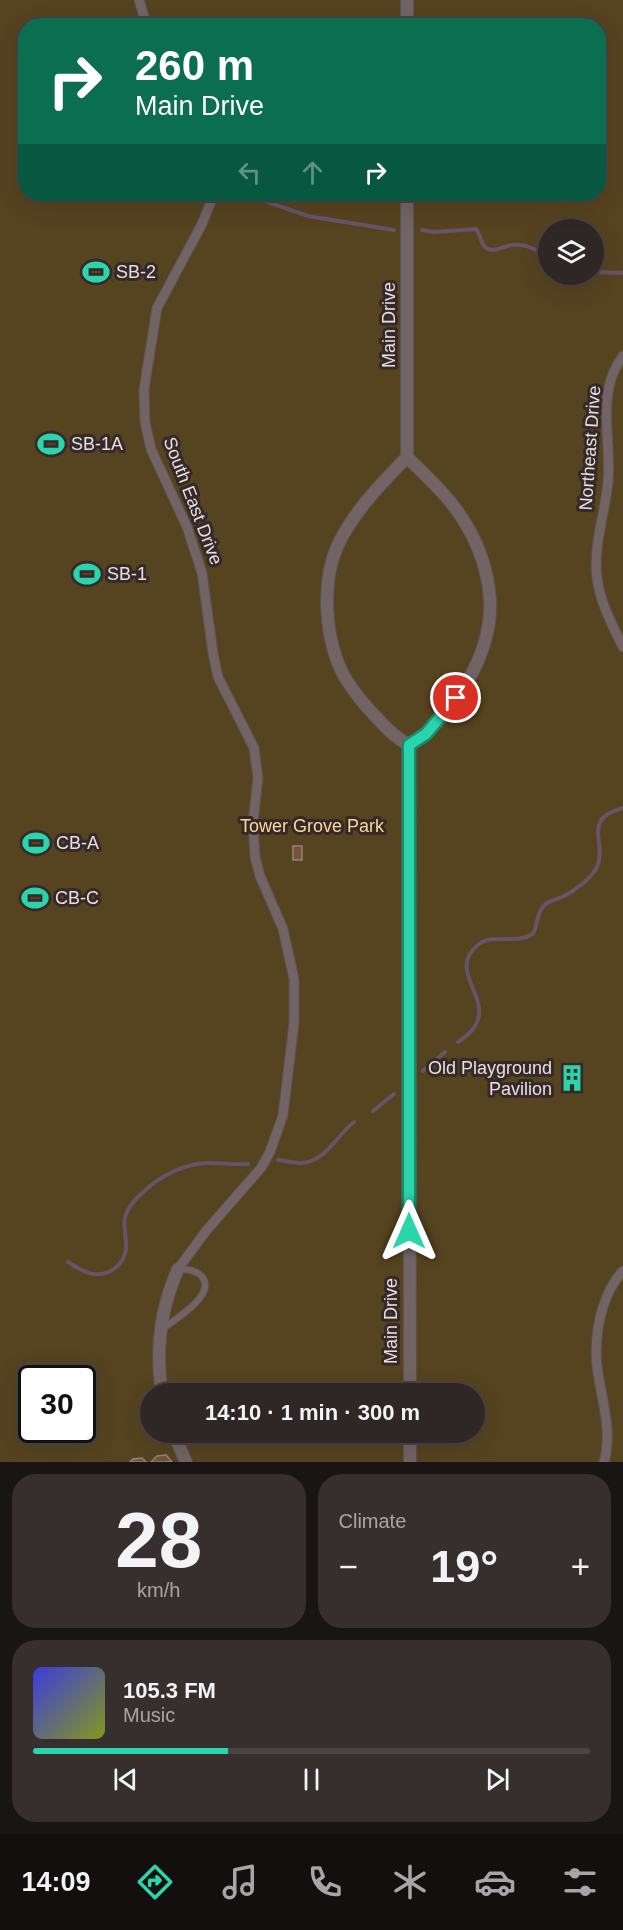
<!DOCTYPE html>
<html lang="en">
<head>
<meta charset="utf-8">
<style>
	body { margin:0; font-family:Helvetica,sans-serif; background:#372e2e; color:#f1f3f6; height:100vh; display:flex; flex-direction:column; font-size:22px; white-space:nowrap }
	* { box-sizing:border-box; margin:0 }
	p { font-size:20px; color:#a7a5a7 }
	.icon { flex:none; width:33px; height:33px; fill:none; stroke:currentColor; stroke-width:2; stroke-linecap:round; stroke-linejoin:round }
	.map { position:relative; height:1462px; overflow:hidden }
	.sheet { display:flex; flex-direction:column; gap:12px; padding:12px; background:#1a1515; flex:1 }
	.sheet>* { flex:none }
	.hud { position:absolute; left:18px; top:18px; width:588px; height:183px; border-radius:24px; box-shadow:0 6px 24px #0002,0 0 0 2px #4a4343; background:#0b6e4f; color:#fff; overflow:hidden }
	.buttons { position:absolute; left:538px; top:219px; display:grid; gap:12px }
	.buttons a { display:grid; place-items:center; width:66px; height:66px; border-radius:50%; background:#2f2626; box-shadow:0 6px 24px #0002,0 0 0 2px #4a4343; font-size:30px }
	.speed { position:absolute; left:18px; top:1365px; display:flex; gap:12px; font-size:30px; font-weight:700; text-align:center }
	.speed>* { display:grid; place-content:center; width:78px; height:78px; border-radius:50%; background:#2f2626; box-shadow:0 6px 24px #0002,0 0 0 2px #4a4343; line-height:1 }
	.speed .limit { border:3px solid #111; border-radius:9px; background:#fff; color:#111 }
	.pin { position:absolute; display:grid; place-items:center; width:51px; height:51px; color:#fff; margin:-26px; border:3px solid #fff; border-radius:50%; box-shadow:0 2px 6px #0007 }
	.me { position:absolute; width:66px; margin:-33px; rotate:0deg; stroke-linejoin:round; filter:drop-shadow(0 0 4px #0008) }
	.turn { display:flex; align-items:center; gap:21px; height:126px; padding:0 18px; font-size:27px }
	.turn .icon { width:78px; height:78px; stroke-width:2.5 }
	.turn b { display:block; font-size:42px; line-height:51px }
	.lanes { display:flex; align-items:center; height:57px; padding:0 18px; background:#0003; justify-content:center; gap:30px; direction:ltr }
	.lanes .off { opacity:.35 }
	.big { font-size:45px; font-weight:600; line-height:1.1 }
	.sheet .widget { flex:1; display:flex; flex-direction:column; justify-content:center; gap:9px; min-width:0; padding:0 21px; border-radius:24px; background:#372e2e }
	.sheet .dial { align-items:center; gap:0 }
	.dial b { font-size:78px; line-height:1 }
	.song { display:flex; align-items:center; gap:18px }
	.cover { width:72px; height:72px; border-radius:9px; background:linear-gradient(135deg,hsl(240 70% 55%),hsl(70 70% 35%)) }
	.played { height:6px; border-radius:3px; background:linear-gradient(90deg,#2bd5ac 35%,#4a4343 35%) }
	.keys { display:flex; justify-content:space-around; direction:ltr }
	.heat { display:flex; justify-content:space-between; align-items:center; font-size:33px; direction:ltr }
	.sheet .tiles { flex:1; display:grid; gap:12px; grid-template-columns:1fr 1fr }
	.widget:last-child { grid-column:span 2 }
	.trip { position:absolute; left:140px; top:1383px; width:345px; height:60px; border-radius:30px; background:#2f2626; box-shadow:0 6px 24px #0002,0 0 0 2px #4a4343; font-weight:600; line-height:60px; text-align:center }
	.tab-bar { display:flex; height:96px; justify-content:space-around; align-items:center; background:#130f0f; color:#a7a5a7 }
	.tab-bar .icon { width:42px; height:42px }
	.tab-bar .active { color:#2bd5ac }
	.tab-bar b { font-size:27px; color:#f1f3f6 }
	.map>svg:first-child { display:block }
	.green { fill:#564320; fill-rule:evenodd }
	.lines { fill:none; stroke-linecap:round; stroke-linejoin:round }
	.stream { stroke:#675468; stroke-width:4 }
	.building { fill:#78513a; stroke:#90847e; stroke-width:1.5 }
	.service-casing { stroke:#5c5251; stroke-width:8 }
	.pedestrian-casing { stroke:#5c5251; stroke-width:11 }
	.minor-casing { stroke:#5c5251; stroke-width:14 }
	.service { stroke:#726464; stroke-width:6 }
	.pedestrian { stroke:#726464; stroke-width:9 }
	.minor { stroke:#726464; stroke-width:12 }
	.route-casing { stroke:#1c8a70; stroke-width:15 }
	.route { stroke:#2bd5ac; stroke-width:10 }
	.labels { text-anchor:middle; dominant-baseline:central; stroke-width:6; stroke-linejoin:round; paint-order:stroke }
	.poi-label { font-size:18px; fill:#e8e0df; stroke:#352929; text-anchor:start }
	.street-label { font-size:18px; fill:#e8e0df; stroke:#352929 }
	.park-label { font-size:18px; fill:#fdd795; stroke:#352929 }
</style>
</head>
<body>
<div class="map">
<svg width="623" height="1462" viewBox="0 0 623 1462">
	<rect width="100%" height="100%" fill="#3f3333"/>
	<path class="green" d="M0,0H623V1462H0ZM26,26H598V194H26ZM549,230H594V274H549ZM32,1378H82V1430H32ZM150,1394H474V1432H150Z"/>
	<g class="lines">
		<path class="stream" d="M234,194L250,196L308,216L394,230
			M422,230L434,232L476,229C480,234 481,243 485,247C493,254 504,246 512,245C526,243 536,251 549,255
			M594,272L623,273
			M458,1042C513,1007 439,975 479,944C494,933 514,945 533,934C537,926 537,915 542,908C546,901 555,900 562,897C574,891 590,880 597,867C608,842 580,820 623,808
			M423,1071L445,1052
			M373,1111L394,1094
			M278,1160C286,1161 294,1163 302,1163C326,1161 337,1135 354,1122
			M68,1262C75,1267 84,1272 93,1274C109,1276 124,1265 126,1249C127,1238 123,1228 125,1217C128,1208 134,1200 141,1194C158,1177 186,1162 211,1163C223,1163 235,1165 248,1164"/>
	</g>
	<path class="building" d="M293,846H302V860H293Z
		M562 1078a10 10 0 1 1 20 0a10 10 0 1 1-20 0Z
		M166,1455L172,1462H151L157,1456Z
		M142,1458L146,1462H130L133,1459Z"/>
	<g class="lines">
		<defs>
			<path id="service" d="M162,1329C174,1320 215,1296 203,1278C198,1270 187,1269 178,1269"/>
			<path id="pedestrian" d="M139,0L147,26
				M623,356C595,392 612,440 608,482C605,514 593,545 597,578C600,602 612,625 623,647
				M178,1269L206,1231L261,1168L270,1152L283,1115L294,1023V979L283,929L260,876L255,857L253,822L258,778L254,748L218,677L213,653L202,573L187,527L151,449L145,422L144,389L157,308L202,224L214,194
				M604,1462C613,1429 601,1399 597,1366C595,1346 597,1326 603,1307C608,1293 613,1281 623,1271"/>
			<path id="minor" d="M407,26V0
				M407,194V457
				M407,457C429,479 451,498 467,526C480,548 488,574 490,599C493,654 453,717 409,745C396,738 388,730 378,719C365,706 353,691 344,676C325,640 321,584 337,547C353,512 380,485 407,457Z
				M409,745L410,1394
				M162,1394C155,1350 160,1310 178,1269
				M173,1432L186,1462
				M410,1432V1462"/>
		</defs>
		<use href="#service" class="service-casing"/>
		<use href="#pedestrian" class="pedestrian-casing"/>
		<use href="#minor" class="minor-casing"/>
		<use href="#service" class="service"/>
		<use href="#pedestrian" class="pedestrian"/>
		<use href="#minor" class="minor"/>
	</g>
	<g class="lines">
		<defs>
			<path id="route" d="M409,1231V745L426,734L456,698"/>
		</defs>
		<use href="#route" class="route-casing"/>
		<use href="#route" class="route"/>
	</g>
	<defs>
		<symbol id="stadium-bare" viewBox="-9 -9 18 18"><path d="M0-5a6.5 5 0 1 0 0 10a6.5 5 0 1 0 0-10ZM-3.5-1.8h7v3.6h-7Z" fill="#2bd5ac" stroke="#352929" stroke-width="2.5" paint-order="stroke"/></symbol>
		<symbol id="building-bare" viewBox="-9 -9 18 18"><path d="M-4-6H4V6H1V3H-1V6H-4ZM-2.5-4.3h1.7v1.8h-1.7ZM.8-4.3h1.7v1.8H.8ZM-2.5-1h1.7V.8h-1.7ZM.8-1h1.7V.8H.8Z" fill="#2bd5ac" stroke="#352929" stroke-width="2.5" paint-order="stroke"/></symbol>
	</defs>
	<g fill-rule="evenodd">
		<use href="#stadium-bare" x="77" y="253" width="38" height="38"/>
		<use href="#stadium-bare" x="32" y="425" width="38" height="38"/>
		<use href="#stadium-bare" x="68" y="555" width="38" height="38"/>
		<use href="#stadium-bare" x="17" y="824" width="38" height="38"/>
		<use href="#stadium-bare" x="16" y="879" width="38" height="38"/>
		<use href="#building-bare" x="553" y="1059" width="38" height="38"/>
	</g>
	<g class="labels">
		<g class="poi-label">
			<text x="116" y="272">SB-2</text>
			<text x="71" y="444">SB-1A</text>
			<text x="107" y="574">SB-1</text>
			<text x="56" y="843">CB-A</text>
			<text x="55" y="898">CB-C</text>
			<text x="552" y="1068" text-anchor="end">Old Playground<tspan x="552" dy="21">Pavilion</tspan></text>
		</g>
		<g class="street-label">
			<text transform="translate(389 325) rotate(-90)">Main Drive</text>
			<text transform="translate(590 448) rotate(-86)">Northeast Drive</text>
			<text transform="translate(193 501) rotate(69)">South East Drive</text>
			<text transform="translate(391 1321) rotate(-90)">Main Drive</text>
		</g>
		<g class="park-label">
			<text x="312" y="826">Tower Grove Park</text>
		</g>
	</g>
</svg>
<div class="buttons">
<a><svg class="icon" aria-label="layers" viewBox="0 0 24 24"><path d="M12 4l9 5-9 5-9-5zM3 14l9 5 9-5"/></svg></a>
</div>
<div class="speed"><div class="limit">30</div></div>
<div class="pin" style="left:456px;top:698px;background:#d93025"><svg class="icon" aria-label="arrive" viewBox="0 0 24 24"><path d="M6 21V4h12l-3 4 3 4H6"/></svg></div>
<svg class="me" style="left:409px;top:1231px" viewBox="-20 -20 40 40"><path d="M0-17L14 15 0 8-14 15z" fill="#2bd5ac" stroke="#fff" stroke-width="4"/></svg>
<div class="trip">14:10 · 1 min · 300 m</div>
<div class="hud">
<div class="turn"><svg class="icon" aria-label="right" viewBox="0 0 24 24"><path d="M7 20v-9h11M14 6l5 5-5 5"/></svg><div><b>260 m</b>Main Drive</div></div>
<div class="lanes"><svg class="icon off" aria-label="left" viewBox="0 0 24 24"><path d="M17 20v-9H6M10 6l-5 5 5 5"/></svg><svg class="icon off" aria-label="ahead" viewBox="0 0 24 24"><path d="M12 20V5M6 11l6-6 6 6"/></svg><svg class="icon" aria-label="right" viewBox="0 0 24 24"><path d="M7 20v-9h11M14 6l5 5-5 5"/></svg></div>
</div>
</div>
<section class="sheet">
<div class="tiles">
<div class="widget dial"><b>28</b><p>km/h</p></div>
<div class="widget"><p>Climate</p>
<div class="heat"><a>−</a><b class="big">19°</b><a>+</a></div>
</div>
<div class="widget">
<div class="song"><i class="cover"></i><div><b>105.3 FM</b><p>Music</p></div></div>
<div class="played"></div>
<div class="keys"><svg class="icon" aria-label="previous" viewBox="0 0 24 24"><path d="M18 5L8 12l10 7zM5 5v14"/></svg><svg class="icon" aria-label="pause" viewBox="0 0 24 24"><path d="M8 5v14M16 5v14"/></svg><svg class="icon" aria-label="next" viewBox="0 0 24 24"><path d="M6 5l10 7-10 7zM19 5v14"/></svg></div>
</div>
</div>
</section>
<nav class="tab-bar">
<b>14:09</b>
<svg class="icon active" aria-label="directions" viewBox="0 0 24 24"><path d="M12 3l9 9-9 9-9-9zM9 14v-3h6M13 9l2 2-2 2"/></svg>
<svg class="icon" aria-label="music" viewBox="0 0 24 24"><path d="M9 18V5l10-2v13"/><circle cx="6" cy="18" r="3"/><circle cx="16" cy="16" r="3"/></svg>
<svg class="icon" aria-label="phone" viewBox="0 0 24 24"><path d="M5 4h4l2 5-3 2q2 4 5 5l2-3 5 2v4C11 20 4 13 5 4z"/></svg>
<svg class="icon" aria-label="climate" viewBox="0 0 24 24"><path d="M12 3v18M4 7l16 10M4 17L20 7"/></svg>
<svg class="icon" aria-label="car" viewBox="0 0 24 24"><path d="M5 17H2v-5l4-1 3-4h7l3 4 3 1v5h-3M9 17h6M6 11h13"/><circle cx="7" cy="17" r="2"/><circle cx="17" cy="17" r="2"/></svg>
<svg class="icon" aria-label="filters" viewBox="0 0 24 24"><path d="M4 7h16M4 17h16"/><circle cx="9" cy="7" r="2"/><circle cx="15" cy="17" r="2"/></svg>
</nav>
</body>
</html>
